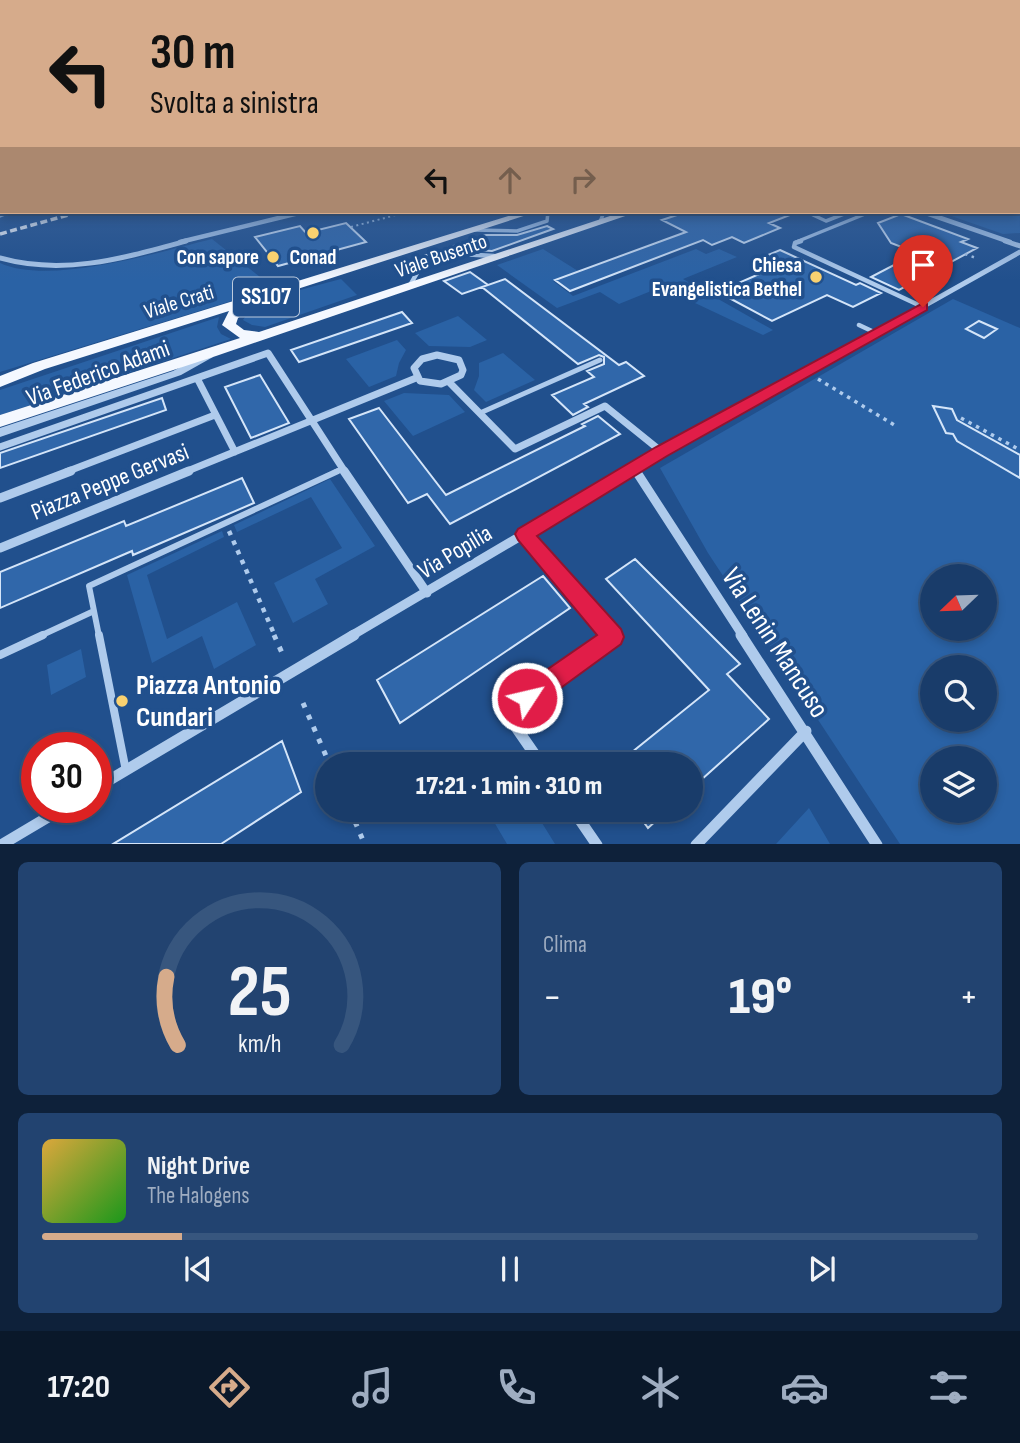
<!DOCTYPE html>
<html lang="it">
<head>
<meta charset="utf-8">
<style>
	body { margin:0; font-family:"Sofia Sans Condensed",sans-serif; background:#224370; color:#f1f3f6; height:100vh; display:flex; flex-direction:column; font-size:26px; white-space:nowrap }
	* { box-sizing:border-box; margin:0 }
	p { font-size:23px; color:#9fadc1 }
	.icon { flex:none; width:38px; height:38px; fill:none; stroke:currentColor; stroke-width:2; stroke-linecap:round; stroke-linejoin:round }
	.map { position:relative; height:844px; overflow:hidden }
	.side { display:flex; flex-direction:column; gap:18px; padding:18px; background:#0e213a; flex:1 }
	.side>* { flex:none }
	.banner { position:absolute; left:0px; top:0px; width:1020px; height:214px; box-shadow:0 4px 10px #0003,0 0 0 2px #37567e; background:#d6ab8b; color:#111; overflow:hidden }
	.needle { width:46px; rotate:247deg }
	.controls { position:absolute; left:920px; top:564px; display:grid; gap:14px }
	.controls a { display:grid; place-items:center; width:77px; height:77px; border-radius:50%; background:#193c6a; box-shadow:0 4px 10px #0003,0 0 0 2px #37567e; font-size:35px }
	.speed { position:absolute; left:21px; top:732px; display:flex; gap:14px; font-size:35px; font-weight:700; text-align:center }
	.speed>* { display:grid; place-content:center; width:91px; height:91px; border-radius:50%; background:#193c6a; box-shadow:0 4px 10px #0003,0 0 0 2px #37567e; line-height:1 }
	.speed .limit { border:10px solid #d22; background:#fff; color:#111 }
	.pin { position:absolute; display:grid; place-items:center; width:60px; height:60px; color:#fff; margin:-72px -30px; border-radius:50% 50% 50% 0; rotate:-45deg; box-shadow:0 0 7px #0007 }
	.pin .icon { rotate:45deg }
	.me { position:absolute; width:77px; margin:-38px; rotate:55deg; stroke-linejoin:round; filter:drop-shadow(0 0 5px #0008) }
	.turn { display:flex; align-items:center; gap:24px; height:147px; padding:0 35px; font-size:32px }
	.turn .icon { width:91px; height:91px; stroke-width:2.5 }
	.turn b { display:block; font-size:49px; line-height:60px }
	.lanes { display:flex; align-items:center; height:66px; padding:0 35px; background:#0003; justify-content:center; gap:35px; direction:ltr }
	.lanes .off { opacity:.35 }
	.big { font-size:52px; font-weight:800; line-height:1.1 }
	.side .card { flex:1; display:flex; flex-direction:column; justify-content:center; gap:10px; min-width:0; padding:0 24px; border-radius:10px; background:#224370 }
	.side .dial { align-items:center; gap:0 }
	.dial svg { height:182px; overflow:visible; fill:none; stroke:#37567e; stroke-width:7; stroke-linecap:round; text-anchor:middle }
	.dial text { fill:#f1f3f6; stroke:none }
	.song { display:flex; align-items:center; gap:21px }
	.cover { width:84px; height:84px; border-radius:10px; background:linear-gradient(135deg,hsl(40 70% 55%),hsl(120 70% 35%)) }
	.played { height:7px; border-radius:4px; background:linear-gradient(90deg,#d6ab8b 15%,#37567e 15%) }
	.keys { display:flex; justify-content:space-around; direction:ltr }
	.heat { display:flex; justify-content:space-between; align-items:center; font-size:38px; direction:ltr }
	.side .tiles { flex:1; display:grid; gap:18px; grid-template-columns:1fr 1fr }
	.card:last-child { grid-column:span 2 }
	.trip { position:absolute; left:315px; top:752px; width:388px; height:70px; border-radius:35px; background:#193c6a; box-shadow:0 4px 10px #0003,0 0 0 2px #37567e; font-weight:800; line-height:70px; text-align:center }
	.menu { display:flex; height:112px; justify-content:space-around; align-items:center; background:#0a182a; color:#9fadc1 }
	.menu .icon { width:49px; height:49px }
	.menu .current { color:#d6ab8b }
	.menu b { font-size:32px; color:#f1f3f6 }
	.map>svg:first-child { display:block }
	.green { fill:#2a62a5; fill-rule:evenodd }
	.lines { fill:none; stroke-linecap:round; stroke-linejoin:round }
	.river { fill:#173b6c; fill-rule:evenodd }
	.building { fill:#3067aa; stroke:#d4e5f9; stroke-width:2 }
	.path-far4 { stroke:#afcbec; stroke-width:2; stroke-dasharray:2 3.5; stroke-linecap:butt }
	.path-far3 { stroke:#afcbec; stroke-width:2.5; stroke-dasharray:2.5 4.5; stroke-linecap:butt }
	.path-far2 { stroke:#afcbec; stroke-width:3.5; stroke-dasharray:3.5 5; stroke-linecap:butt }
	.path-far1 { stroke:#afcbec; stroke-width:4.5; stroke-dasharray:4.5 6; stroke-linecap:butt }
	.path { stroke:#afcbec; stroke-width:5; stroke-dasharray:5 8; stroke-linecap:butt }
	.service-far4 { stroke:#afcbec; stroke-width:3.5 }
	.service-far3 { stroke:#afcbec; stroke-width:4.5 }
	.service-far2 { stroke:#afcbec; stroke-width:5 }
	.service-far1 { stroke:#afcbec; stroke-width:6 }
	.service { stroke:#afcbec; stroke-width:8 }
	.minor-far4 { stroke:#afcbec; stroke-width:4.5 }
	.minor-far3 { stroke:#afcbec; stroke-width:5 }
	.minor-far2 { stroke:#afcbec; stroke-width:7 }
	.minor-far1 { stroke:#afcbec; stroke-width:9 }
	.minor { stroke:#afcbec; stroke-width:11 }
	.tertiary { fill:#afcbec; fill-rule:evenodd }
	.primary { fill:#f4f8ff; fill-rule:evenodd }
	.rail { stroke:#fff; stroke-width:3.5; stroke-dasharray:7 3.5; stroke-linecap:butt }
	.route { fill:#e11d48; stroke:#92132f; stroke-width:2 }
	.poi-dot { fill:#f9d170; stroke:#21508d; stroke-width:2.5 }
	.labels { text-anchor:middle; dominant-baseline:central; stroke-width:7; stroke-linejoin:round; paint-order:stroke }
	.far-street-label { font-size:21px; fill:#fff; stroke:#21508d }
	.far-poi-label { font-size:21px; font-weight:bold; fill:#fff; stroke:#21508d; text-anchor:end }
	.shield { fill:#21508d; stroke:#bccadd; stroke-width:2 }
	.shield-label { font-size:23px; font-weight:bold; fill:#fff }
	.street-label { font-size:24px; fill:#fff; stroke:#21508d }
	.near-street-label { font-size:28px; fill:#fff; stroke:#21508d }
	.near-poi-label { font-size:28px; font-weight:bold; fill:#fff; stroke:#21508d; text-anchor:start }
</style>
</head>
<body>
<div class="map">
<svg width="1020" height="845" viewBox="0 0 1020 845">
	<rect width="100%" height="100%" fill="#21508d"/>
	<path class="green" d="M1019,162L1020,233L1003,234L940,212H1018Z
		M212,239L274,288L0,372V263C50,286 159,252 212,239Z
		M543,249L578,271L553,281L573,296L696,249L706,254L719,249L737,257L683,279L773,330L763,335L661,287L619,304L600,292L557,308L497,265Z
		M341,279L357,295L265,327L252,325L243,320C255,298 317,286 341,279Z
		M953,299L1020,328V844H900L708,553L660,468ZM933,576H985V628H933ZM933,667H985V719H933ZM933,758H985V810H933Z
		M458,316L487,340L470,347L429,346L415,333Z
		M219,317L217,327L221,334L231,339L0,415V390Z
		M397,340L406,350L399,363L396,376L369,387L346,359Z
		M503,353L535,380L486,402L474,390L479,376V363Z
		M404,393L449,395L465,412L413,436L384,401Z
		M330,479L375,546L315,579L328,604L293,623L274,583L342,548L311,497L237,532L234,525Z
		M222,531L224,537L147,575L167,639L237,602L256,645L214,669L202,636L152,663L127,575Z
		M81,649L86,677L51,695L47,665Z
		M809,808L830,844H776Z
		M487,810H534L555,844H507Z"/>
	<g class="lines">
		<path class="river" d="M0,178H2V188H0Z"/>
	</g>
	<path class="building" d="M686,212L795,213L769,223L780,228L744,243L732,237L712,245L703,240L570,291L555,280L686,232L662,220Z
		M901,214L968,239L961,242L977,248L899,290L871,277L917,253L891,243L878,223Z
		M346,223L366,242L278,266L255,237L300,226L306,233Z
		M547,226L553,229L492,251L461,249L419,262L415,259L486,235H517Z
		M780,250L856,285L860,283L881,293L853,307L827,295L772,321L718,292L773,268L756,260Z
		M470,272L488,285L462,294L444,281Z
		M505,279L619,365L626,362L644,376L584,404L588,407L573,415L552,395L594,377L587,371L604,364V357L599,355L578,364L482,287Z
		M402,312L412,323L299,362L291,350Z
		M979,321L997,329L984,338L966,329Z
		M260,375L289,423L251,438L225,387Z
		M162,398L166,410L0,468V453Z
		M933,406L952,409L957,420L1020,455V478L957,441L953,434L946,433Z
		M379,408L446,495L585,426L582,424L598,416L620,434L450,524L427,494L408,503L349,419Z
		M242,478L254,503L133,555L132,551L0,608V572L124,521L126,526Z
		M635,559L740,664L727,674L769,719L691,789V765H616L709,690L606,579Z
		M543,576L570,608L400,723L377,680Z
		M282,741L301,792L221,844H113Z
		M635,810H668L648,828Z"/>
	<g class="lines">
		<path class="path-far4" d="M351,227L407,212"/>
		<path class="path-far3" d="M965,254L976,258"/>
		<path class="path-far2" d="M818,379L896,426
			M961,418L1020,450"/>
		<path class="path-far1" d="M229,531L275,636"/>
		<path class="path" d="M274,635L283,655
			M303,703L330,765
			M350,810L365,845"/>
		<path class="service-far4" d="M813,215L826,221L849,212
			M0,216L10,212
			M600,222L604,212
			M474,230L517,231L547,221L548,212
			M796,242L870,212"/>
		<path class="service-far3" d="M801,241L795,243L794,247L923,307
			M409,287L421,266L461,254L494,256
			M859,325L876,333"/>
		<path class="service-far2" d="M480,413L600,360
			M335,472L342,469"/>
		<path class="service-far1" d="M94,611L89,586L338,471
			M40,636L94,611L99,636"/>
		<path class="service" d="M99,635L126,771
			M0,655L43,635"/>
		<path class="minor-far4" d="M923,212L1010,242
			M180,242L303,212"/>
		<path class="minor-far3" d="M1005,241L1020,246
			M0,258C64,276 124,258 186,241
			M856,344L1020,252"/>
		<path class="minor-far2" d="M437,355L459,360L463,370L461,375L441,384L420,381L414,368L422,359Z
			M197,378L235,452
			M450,383L515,449L605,406L662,452
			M0,447L268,353L345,472
			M634,468L637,472
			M66,472L215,415
			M185,472L416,378
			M628,472L859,342"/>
		<path class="minor-far1" d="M344,471L427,593
			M636,471L743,636
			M0,498L71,471
			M524,534L613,636
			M0,548L189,471
			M351,636L631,471"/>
		<path class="minor" d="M741,635L877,845
			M542,765L506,713L613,637L611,635
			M96,788L354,635
			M573,810L597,845
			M1,845L65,807
			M696,845L806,731"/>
		<path class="tertiary" d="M209,352L214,355L213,357L181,375L0,437V428L173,371Z"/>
		<path class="primary" d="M521,212H536L251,304L250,309L238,318L236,324L244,330L259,332L622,212H637L216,356L0,427V415L240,338L222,325L229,311L45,369L0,387V376L33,363Z"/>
		<path class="rail" d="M0,234L79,212"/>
	</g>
	<linearGradient id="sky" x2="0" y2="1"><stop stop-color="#122c4e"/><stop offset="0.58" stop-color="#3d649a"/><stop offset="1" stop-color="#3d649a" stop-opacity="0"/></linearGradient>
	<rect width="1020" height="280" fill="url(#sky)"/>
	<path class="route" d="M923,303L927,304V310L667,456L537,536L621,629L624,637L621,644L536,706L527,710L519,706L516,698L519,689L597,635L518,540L515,534L518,529L656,447Z"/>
	<g class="poi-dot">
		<circle cx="313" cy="233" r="7"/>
		<circle cx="273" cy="257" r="7"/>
		<circle cx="816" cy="277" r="7"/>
		<circle cx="122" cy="701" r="7"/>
	</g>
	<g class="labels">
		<g class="far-street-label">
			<text transform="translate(441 256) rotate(-19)">Viale Busento</text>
			<text transform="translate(179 302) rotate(-17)">Viale Crati</text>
		</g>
		<g class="far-poi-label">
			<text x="259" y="257">Con sapore</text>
			<text x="313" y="257" text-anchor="middle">Conad</text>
			<text x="802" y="265">Chiesa<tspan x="802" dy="24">Evangelistica Bethel</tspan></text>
		</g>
		<rect class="shield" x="233" y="277.5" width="66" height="39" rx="5"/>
		<g class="shield-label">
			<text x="266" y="297">SS107</text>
		</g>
		<g class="street-label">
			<text transform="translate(98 373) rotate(-20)">Via Federico Adami</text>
			<text transform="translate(110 482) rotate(-22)">Piazza Peppe Gervasi</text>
			<text transform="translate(455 552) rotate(-31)">Via Popilia</text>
		</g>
		<g class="near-street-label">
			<text transform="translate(775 643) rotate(57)">Via Lenin Mancuso</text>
		</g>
		<g class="near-poi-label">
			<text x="136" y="685">Piazza Antonio<tspan x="136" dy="32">Cundari</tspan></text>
		</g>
	</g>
</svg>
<div class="controls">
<a><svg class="needle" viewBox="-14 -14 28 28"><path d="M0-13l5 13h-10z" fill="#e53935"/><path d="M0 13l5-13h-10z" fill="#9fadc1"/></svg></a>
<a><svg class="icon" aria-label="search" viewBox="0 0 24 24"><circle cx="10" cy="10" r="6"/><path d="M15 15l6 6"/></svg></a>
<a><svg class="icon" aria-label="layers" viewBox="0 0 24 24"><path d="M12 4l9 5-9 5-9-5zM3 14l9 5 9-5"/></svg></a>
</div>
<div class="speed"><div class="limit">30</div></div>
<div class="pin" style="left:923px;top:307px;background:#d93025"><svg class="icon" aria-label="arrive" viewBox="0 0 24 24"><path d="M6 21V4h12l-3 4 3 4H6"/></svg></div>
<svg class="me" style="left:527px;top:698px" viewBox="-20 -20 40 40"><circle r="17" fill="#e11d48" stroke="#fff" stroke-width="3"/><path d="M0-11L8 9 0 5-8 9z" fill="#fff"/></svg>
<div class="trip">17:21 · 1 min · 310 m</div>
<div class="banner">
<div class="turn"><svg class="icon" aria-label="left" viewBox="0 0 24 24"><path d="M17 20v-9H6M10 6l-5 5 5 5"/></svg><div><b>30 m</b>Svolta a sinistra</div></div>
<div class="lanes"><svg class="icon" aria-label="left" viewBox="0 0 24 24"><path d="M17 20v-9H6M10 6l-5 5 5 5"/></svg><svg class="icon off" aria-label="ahead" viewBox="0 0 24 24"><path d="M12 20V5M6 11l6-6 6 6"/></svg><svg class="icon off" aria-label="right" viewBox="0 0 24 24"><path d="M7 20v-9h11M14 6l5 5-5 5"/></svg></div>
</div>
</div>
<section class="side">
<div class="tiles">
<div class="card dial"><svg viewBox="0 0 100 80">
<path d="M14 69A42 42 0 1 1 86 69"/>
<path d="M14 69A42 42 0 0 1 9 39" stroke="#d6ab8b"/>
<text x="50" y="56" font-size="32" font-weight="700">25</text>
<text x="50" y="72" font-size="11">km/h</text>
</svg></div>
<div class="card"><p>Clima</p>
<div class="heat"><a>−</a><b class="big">19°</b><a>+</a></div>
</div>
<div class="card">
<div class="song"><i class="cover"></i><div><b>Night Drive</b><p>The Halogens</p></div></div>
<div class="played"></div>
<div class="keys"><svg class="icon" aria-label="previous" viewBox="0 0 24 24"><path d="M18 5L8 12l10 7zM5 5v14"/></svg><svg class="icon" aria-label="pause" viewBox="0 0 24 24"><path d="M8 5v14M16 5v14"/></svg><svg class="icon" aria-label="next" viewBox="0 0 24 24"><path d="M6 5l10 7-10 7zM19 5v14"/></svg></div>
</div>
</div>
</section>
<nav class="menu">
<b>17:20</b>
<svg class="icon current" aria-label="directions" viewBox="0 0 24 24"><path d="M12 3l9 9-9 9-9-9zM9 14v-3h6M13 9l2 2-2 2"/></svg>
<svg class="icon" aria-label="music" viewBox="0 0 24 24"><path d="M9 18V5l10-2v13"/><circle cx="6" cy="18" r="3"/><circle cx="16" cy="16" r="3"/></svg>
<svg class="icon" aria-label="phone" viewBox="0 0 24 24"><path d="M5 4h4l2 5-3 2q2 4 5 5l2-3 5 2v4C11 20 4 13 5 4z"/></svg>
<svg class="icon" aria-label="climate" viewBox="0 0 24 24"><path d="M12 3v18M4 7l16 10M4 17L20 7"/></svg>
<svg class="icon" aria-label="car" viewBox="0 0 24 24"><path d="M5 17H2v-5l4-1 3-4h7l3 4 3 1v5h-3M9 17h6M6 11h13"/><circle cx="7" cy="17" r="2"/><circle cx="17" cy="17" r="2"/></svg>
<svg class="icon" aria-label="filters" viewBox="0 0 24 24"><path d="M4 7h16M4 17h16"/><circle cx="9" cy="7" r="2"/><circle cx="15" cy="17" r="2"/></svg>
</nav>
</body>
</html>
